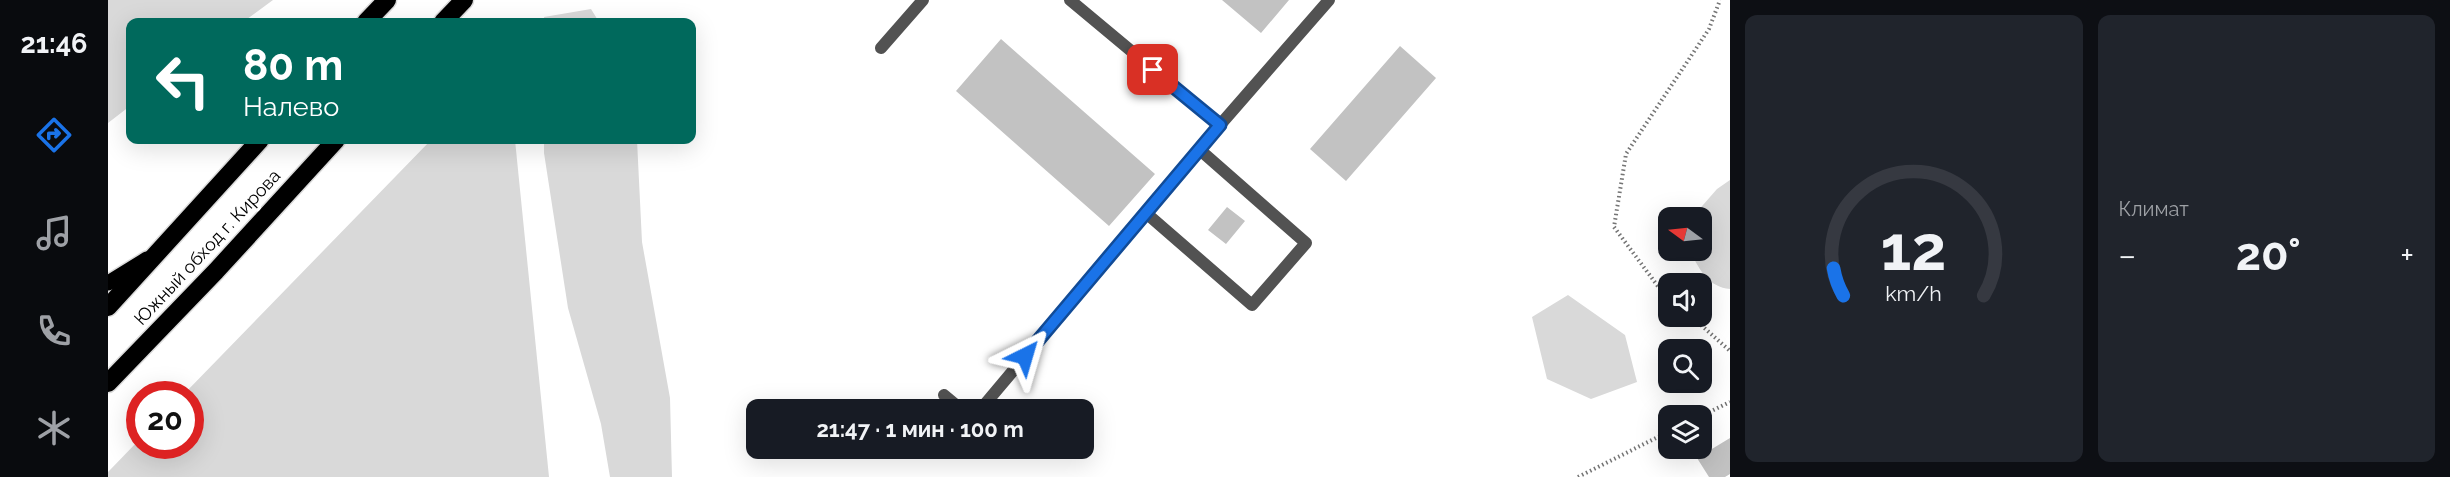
<!DOCTYPE html>
<html lang="ru">
<head>
<meta charset="utf-8">
<style>
	body { margin:0; font-family:Raleway,sans-serif; background:#20242c; color:#f1f3f6; height:100vh; display:flex; flex-direction:column; font-size:22px; white-space:nowrap }
	* { box-sizing:border-box; margin:0 }
	p { font-size:20px; color:#9ea1a6 }
	.icon { flex:none; width:33px; height:33px; fill:none; stroke:currentColor; stroke-width:2; stroke-linecap:round; stroke-linejoin:round }
	.map { position:relative; flex:1; overflow:hidden }
	.panel { display:flex; flex-direction:column; gap:15px; padding:15px; background:#0d0f14; width:720px }
	.panel>* { flex:none }
	.guide { position:absolute; left:18px; top:18px; width:570px; height:126px; border-radius:12px; box-shadow:0 6px 24px #0002; background:#00695c; color:#fff; overflow:hidden }
	.needle { width:39px; rotate:285deg }
	.fabs { position:absolute; left:1550px; top:207px; display:grid; gap:12px }
	.fabs a { display:grid; place-items:center; width:54px; height:54px; border-radius:12px; background:#171b24; box-shadow:0 6px 24px #0002; font-size:30px }
	.speed { position:absolute; left:18px; top:381px; display:flex; gap:12px; font-size:30px; font-weight:700; text-align:center }
	.speed>* { display:grid; place-content:center; width:78px; height:78px; border-radius:50%; background:#171b24; box-shadow:0 6px 24px #0002; line-height:1 }
	.speed .limit { border:9px solid #d22; background:#fff; color:#111 }
	.pin { position:absolute; display:grid; place-items:center; width:51px; height:51px; color:#fff; margin:-26px; border-radius:12px; box-shadow:0 3px 9px #0006 }
	.me { position:absolute; width:66px; margin:-33px; rotate:40deg; stroke-linejoin:round; filter:drop-shadow(0 0 4px #0008) }
	.turn { display:flex; align-items:center; gap:21px; height:126px; padding:0 18px; font-size:27px }
	.turn .icon { width:78px; height:78px; stroke-width:2.5 }
	.turn b { display:block; font-size:42px; line-height:51px }
	.big { font-size:45px; font-weight:700; line-height:1.1 }
	.panel .card { flex:1; display:flex; flex-direction:column; justify-content:center; gap:9px; min-width:0; padding:0 21px; border-radius:12px; background:#20242c }
	.panel .dial { align-items:center; gap:0 }
	.dial svg { height:156px; overflow:visible; fill:none; stroke:#363941; stroke-width:7; stroke-linecap:round; text-anchor:middle }
	.dial text { fill:#f1f3f6; stroke:none }
	.heat { display:flex; justify-content:space-between; align-items:center; font-size:33px; direction:ltr }
	.panel .tiles { flex:1; display:grid; gap:15px; grid-template-columns:repeat(2,1fr) }
	.trip { position:absolute; left:638px; top:399px; width:348px; height:60px; border-radius:12px; background:#171b24; box-shadow:0 6px 24px #0002; font-weight:700; line-height:60px; text-align:center }
	main { display:flex; flex:1; min-height:0 }
	.tabs { display:flex; flex-direction:column; width:108px; justify-content:space-around; align-items:center; background:#090b0e; color:#9ea1a6 }
	.tabs .icon { width:42px; height:42px }
	.tabs .active { color:#1a73e8 }
	.tabs b { font-size:27px; color:#f1f3f6 }
	.map>svg:first-child { display:block }
	.green { fill:#d9d9d9 }
	.building { fill:#c2c2c2 }
	.lines { fill:none; stroke-linecap:round; stroke-linejoin:round }
	.primary-casing { stroke:#dbdbdb; stroke-width:18 }
	.highway-casing { stroke:#dbdbdb; stroke-width:21 }
	.path { stroke:#747474; stroke-width:4; stroke-dasharray:1.5 3; stroke-linecap:butt }
	.lane { stroke:#525252; stroke-width:12 }
	.primary { stroke:#000; stroke-width:15 }
	.highway { stroke:#000; stroke-width:18 }
	.route-casing { stroke:#114b97; stroke-width:15 }
	.route { stroke:#1a73e8; stroke-width:10 }
	.labels { text-anchor:middle; dominant-baseline:central; stroke-width:6; stroke-linejoin:round; paint-order:stroke }
	.street-label { font-size:18px; fill:#000; stroke:#fff }
</style>
</head>
<body>
<main>
<nav class="tabs">
<b>21:46</b>
<svg class="icon active" aria-label="directions" viewBox="0 0 24 24"><path d="M12 3l9 9-9 9-9-9zM9 14v-3h6M13 9l2 2-2 2"/></svg>
<svg class="icon" aria-label="music" viewBox="0 0 24 24"><path d="M9 18V5l10-2v13"/><circle cx="6" cy="18" r="3"/><circle cx="16" cy="16" r="3"/></svg>
<svg class="icon" aria-label="phone" viewBox="0 0 24 24"><path d="M5 4h4l2 5-3 2q2 4 5 5l2-3 5 2v4C11 20 4 13 5 4z"/></svg>
<svg class="icon" aria-label="climate" viewBox="0 0 24 24"><path d="M12 3v18M4 7l16 10M4 17L20 7"/></svg>
</nav>
<div class="map">
<svg width="1622" height="477" viewBox="0 0 1622 477">
	<rect width="100%" height="100%" fill="#fff"/>
	<path class="green" d="M0,0H165L135,22H22V106L0,123Z
		M483,9L491,22H437L436,17Z
		M323,140H407L441,477H0V472L31,440L32,446H82V394H76Z
		M436,140H529L534,242L562,398L564,477H502L493,424L460,308L436,153Z
		M1622,180V289C1600,287 1591,269 1582,251L1593,250V218L1586,217L1588,213L1609,189Z
		M1460,295L1517,335L1529,382L1483,399L1439,379L1424,317Z"/>
	<path class="building" d="M1114,0H1181L1153,33Z
		M893,39L1047,174L1001,226L848,91Z
		M1292,46L1328,78L1238,181L1202,149Z
		M1119,207L1137,221L1118,244L1100,230Z
		M1622,438V474L1617,477H1601L1589,458Z"/>
	<g class="lines">
		<defs>
			<path id="primary" d="M0,283L39,259"/>
			<path id="highway" d="M258,22L279,0
				M335,22L356,0
				M0,307L152,140
				M0,383L108,271L228,140"/>
		</defs>
		<use href="#primary" class="primary-casing"/>
		<use href="#highway" class="highway-casing"/>
		<path class="path" d="M1560,295L1549,285L1506,227L1518,154L1601,29L1612,0
			M1583,316L1622,351
			M1593,416L1622,402
			M1470,477L1560,432"/>
		<path class="lane" d="M962,0L1112,125L1221,0
			M773,48L815,0
			M1038,213L1144,305L1198,243L1092,150
			M836,395L854,410
			M872,410L1112,125"/>
		<use href="#primary" class="primary"/>
		<use href="#highway" class="highway"/>
	</g>
	<g class="lines">
		<defs>
			<path id="route" d="M917,356L1112,125L1045,70"/>
		</defs>
		<use href="#route" class="route-casing"/>
		<use href="#route" class="route"/>
	</g>
	<g class="labels">
		<g class="street-label">
			<text transform="translate(99 247) rotate(-47)">Южный обход г. Кирова</text>
		</g>
	</g>
</svg>
<div class="fabs">
<a><svg class="needle" viewBox="-14 -14 28 28"><path d="M0-13l5 13h-10z" fill="#e53935"/><path d="M0 13l5-13h-10z" fill="#9ea1a6"/></svg></a>
<a><svg class="icon" aria-label="sound" viewBox="0 0 24 24"><path d="M4 9h4l5-4v14l-5-4H4zM17 9q2 3 0 6"/></svg></a>
<a><svg class="icon" aria-label="search" viewBox="0 0 24 24"><circle cx="10" cy="10" r="6"/><path d="M15 15l6 6"/></svg></a>
<a><svg class="icon" aria-label="layers" viewBox="0 0 24 24"><path d="M12 4l9 5-9 5-9-5zM3 14l9 5 9-5"/></svg></a>
</div>
<div class="speed"><div class="limit">20</div></div>
<div class="pin" style="left:1045px;top:70px;background:#d93025"><svg class="icon" aria-label="arrive" viewBox="0 0 24 24"><path d="M6 21V4h12l-3 4 3 4H6"/></svg></div>
<svg class="me" style="left:917px;top:356px" viewBox="-20 -20 40 40"><path d="M0-17L14 15 0 8-14 15z" fill="#1a73e8" stroke="#fff" stroke-width="4"/></svg>
<div class="trip">21:47 · 1 мин · 100 m</div>
<div class="guide">
<div class="turn"><svg class="icon" aria-label="left" viewBox="0 0 24 24"><path d="M17 20v-9H6M10 6l-5 5 5 5"/></svg><div><b>80 m</b>Налево</div></div>
</div>
</div>
<section class="panel">
<div class="tiles">
<div class="card dial"><svg viewBox="0 0 100 80">
<path d="M14 69A42 42 0 1 1 86 69"/>
<path d="M14 69A42 42 0 0 1 9 55" stroke="#1a73e8"/>
<text x="50" y="56" font-size="32" font-weight="700">12</text>
<text x="50" y="72" font-size="11">km/h</text>
</svg></div>
<div class="card"><p>Климат</p>
<div class="heat"><a>−</a><b class="big">20°</b><a>+</a></div>
</div>
</div>
</section>
</main>
</body>
</html>
